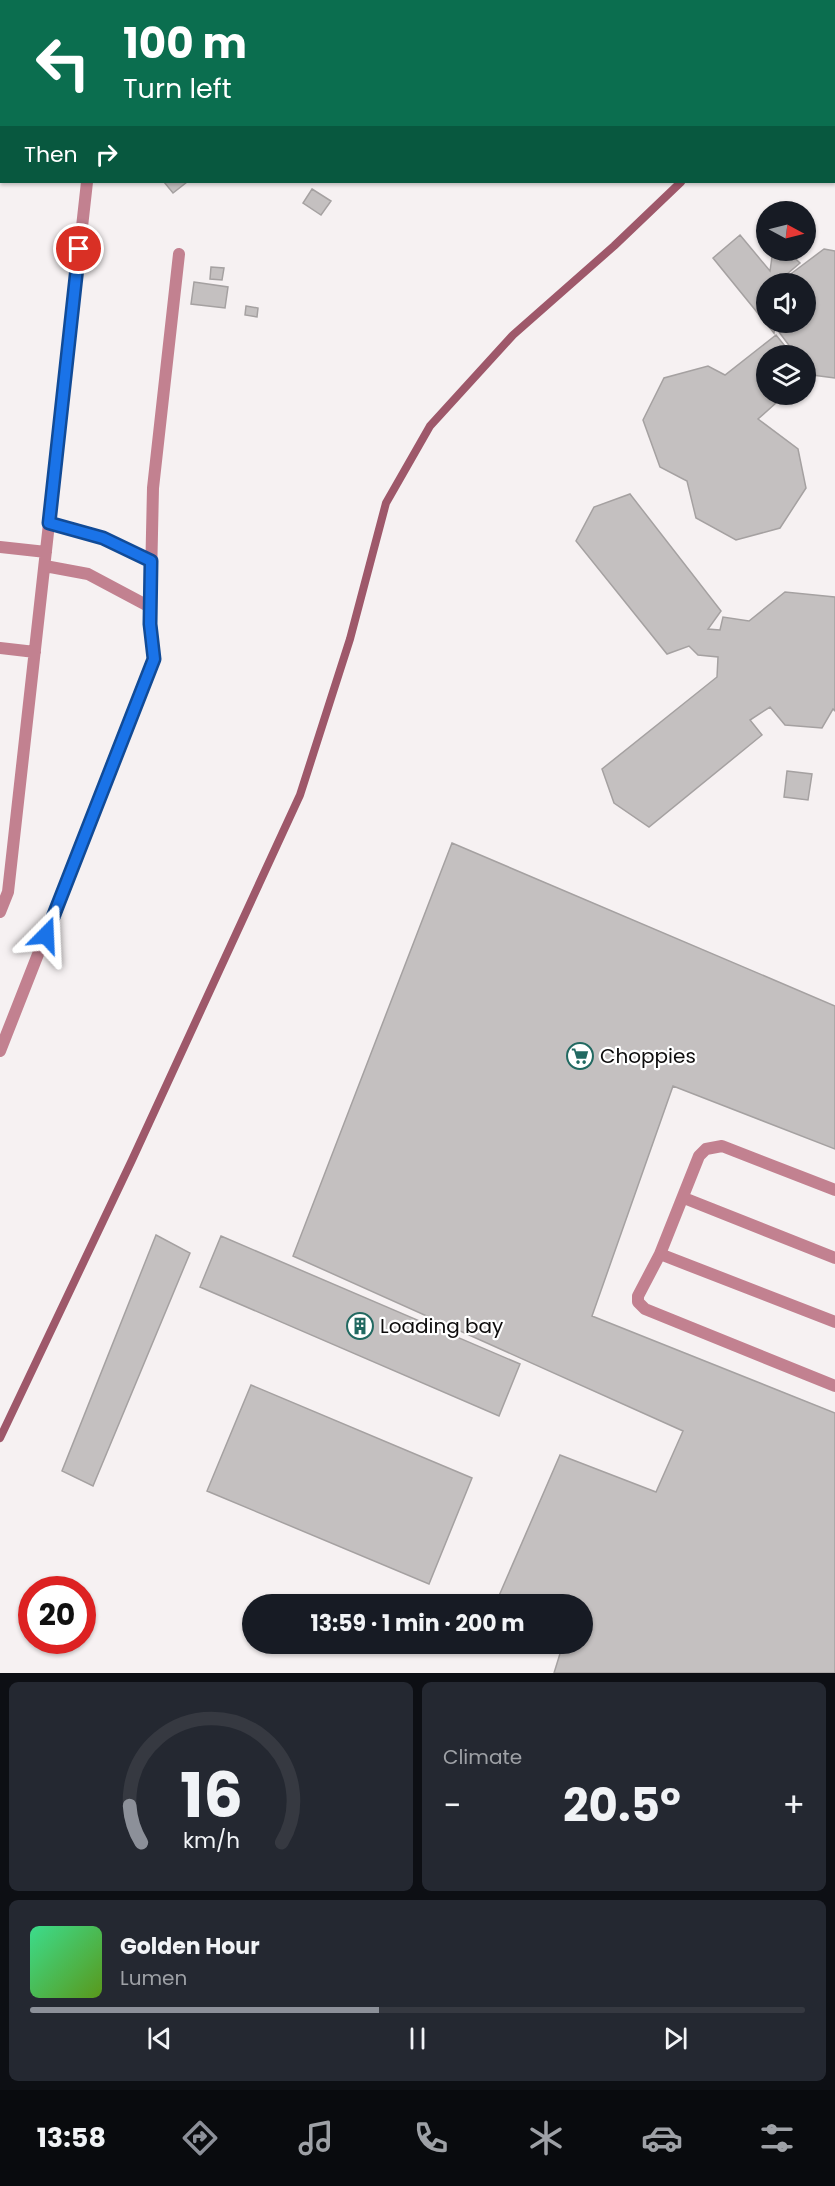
<!DOCTYPE html>
<html lang="en">
<head>
<meta charset="utf-8">
<style>
	body { margin:0; font-family:Poppins,sans-serif; background:#242831; color:#f1f3f6; height:100vh; display:flex; flex-direction:column; font-size:22px; white-space:nowrap }
	* { box-sizing:border-box; margin:0 }
	p { font-size:20px; color:#9ea1a6 }
	.icon { flex:none; width:33px; height:33px; fill:none; stroke:currentColor; stroke-width:2; stroke-linecap:round; stroke-linejoin:round }
	.map { position:relative; height:1673px; overflow:hidden }
	.panel { display:flex; flex-direction:column; gap:9px; padding:9px; background:#0d0f14; flex:1 }
	.panel>* { flex:none }
	.hud { position:absolute; left:0px; top:0px; width:836px; height:183px; box-shadow:0 2px 4px #0004; background:#0b6e4f; color:#fff; overflow:hidden }
	.needle { width:39px; rotate:97deg }
	.tools { position:absolute; left:756px; top:201px; display:grid; gap:12px }
	.tools a { display:grid; place-items:center; width:60px; height:60px; border-radius:50%; background:#171b24; box-shadow:0 2px 4px #0004; font-size:30px }
	.speed { position:absolute; left:18px; top:1576px; display:flex; gap:12px; font-size:30px; font-weight:700; text-align:center }
	.speed>* { display:grid; place-content:center; width:78px; height:78px; border-radius:50%; background:#171b24; box-shadow:0 2px 4px #0004; line-height:1 }
	.speed .limit { border:9px solid #d22; background:#fff; color:#111 }
	.pin { position:absolute; display:grid; place-items:center; width:51px; height:51px; color:#fff; margin:-26px; border:3px solid #fff; border-radius:50%; box-shadow:0 2px 6px #0007 }
	.me { position:absolute; width:66px; margin:-33px; rotate:21deg; stroke-linejoin:round; filter:drop-shadow(0 0 4px #0008) }
	.turn { display:flex; align-items:center; gap:21px; height:126px; padding:0 24px; font-size:27px }
	.turn .icon { width:78px; height:78px; stroke-width:2.5 }
	.turn b { display:block; font-size:42px; line-height:51px }
	.then { display:flex; align-items:center; height:57px; padding:0 24px; background:#0003; gap:12px; font-size:22px }
	.big { font-size:45px; font-weight:700; line-height:1.1 }
	.panel .widget { flex:1; display:flex; flex-direction:column; justify-content:center; gap:9px; min-width:0; padding:0 21px; border-radius:9px; background:#242831 }
	.panel .dial { align-items:center; gap:0 }
	.dial svg { height:156px; overflow:visible; fill:none; stroke:#363941; stroke-width:7; stroke-linecap:round; text-anchor:middle }
	.dial text { fill:#f1f3f6; stroke:none }
	.song { display:flex; align-items:center; gap:18px }
	.cover { width:72px; height:72px; border-radius:9px; background:linear-gradient(135deg,hsl(150 70% 55%),hsl(90 70% 35%)) }
	.played { height:6px; border-radius:3px; background:linear-gradient(90deg,#8c9099 45%,#363941 45%) }
	.keys { display:flex; justify-content:space-around; direction:ltr }
	.heat { display:flex; justify-content:space-between; align-items:center; font-size:33px; direction:ltr }
	.panel .tiles { flex:1; display:grid; gap:9px; grid-template-columns:1fr 1fr }
	.widget:last-child { grid-column:span 2 }
	.trip { position:absolute; left:242px; top:1594px; width:351px; height:60px; border-radius:30px; background:#171b24; box-shadow:0 2px 4px #0004; font-weight:700; line-height:60px; text-align:center }
	.tab-bar { display:flex; height:96px; justify-content:space-around; align-items:center; background:#090b0e; color:#9ea1a6 }
	.tab-bar .icon { width:42px; height:42px }
	.tab-bar .selected { color:#8c9099 }
	.tab-bar b { font-size:27px; color:#f1f3f6 }
	.map>svg:first-child { display:block }
	.lines { fill:none; stroke-linecap:round; stroke-linejoin:round }
	.stream { stroke:#9e586a; stroke-width:8 }
	.building { fill:#c4c0c0; stroke:#a5a1a1; stroke-width:1.5 }
	.service { stroke:#c28190; stroke-width:12 }
	.route-casing { stroke:#114b97; stroke-width:15 }
	.route { stroke:#1a73e8; stroke-width:10 }
	.labels { text-anchor:middle; dominant-baseline:central; stroke-width:4.5; stroke-linejoin:round; paint-order:stroke }
	.poi-label { font-size:20px; fill:#0d0c0c; stroke:#fff; text-anchor:start }
</style>
</head>
<body>
<div class="map">
<svg width="835" height="1673" viewBox="0 0 835 1673">
	<rect width="100%" height="100%" fill="#f6f1f2"/>
	<g class="lines">
		<path class="stream" d="M828,2L829,0
			M0,1438L132,1160L300,795L350,639L386,503L430,426L513,335L614,246L681,182"/>
	</g>
	<path class="building" d="M205,0H334L205,2Z
		M164,182H187L173,193Z
		M312,189L331,201L321,215L303,203Z
		M740,235L770,271L773,250H786L800,263L780,280L779,284H766V322H775L774,333L713,258Z
		M824,249L835,251V378L812,375L806,366V356H797L779,332L780,322H806V284H784V279Z
		M211,267L224,268L222,280L210,279Z
		M194,282L228,287L225,308L191,304Z
		M246,306L258,308L257,317L245,315Z
		M776,335L793,356H766V394H786L758,419L798,449L806,488L780,528L736,540L696,518L687,481L660,467L643,420L664,378L708,366L725,375Z
		M630,494L721,611L708,629L720,630L723,617L749,621L785,592L835,597V711L833,709L822,728L785,725L770,707L750,720L762,735L649,827L614,803L602,769L717,677L718,657L698,655L689,646L667,654L576,541L594,507Z
		M787,771L812,774L808,800L784,797Z
		M452,843L835,1006V1149L673,1086L592,1316L835,1413V1673H554L563,1644H582V1605H495L560,1455L656,1492L683,1431L293,1256Z
		M156,1235L190,1253L93,1486L62,1471Z
		M221,1236L520,1364L499,1416L200,1287Z
		M251,1385L472,1478L429,1584L207,1491Z"/>
	<g class="lines">
		<path class="service" d="M107,2V0
			M49,523L103,538L151,561
			M0,547L46,552
			M45,566L88,574L150,607
			M0,648L35,652
			M0,912L8,892L87,182
			M0,1051L154,659L150,624L153,488L179,254
			M835,1190L722,1146L706,1149L699,1156L660,1254L835,1322
			M684,1198L835,1258
			M660,1254L638,1296V1302L645,1309L835,1386"/>
	</g>
	<g class="lines">
		<defs>
			<path id="route" d="M46,935L154,659L150,624L151,561L103,538L49,523L79,249"/>
		</defs>
		<use href="#route" class="route-casing"/>
		<use href="#route" class="route"/>
	</g>
	<defs>
		<symbol id="supermarket-ring" viewBox="-11 -11 22 22"><circle r="9.5" fill="#fff" stroke="#216961" stroke-width="1.5"/><path d="M-6-5.5h2.5l.6 2H6L4.5 2H-2.5L-4.4-4H-6ZM-1.5 3.2a1.3 1.3 0 1 0 .1 0ZM3 3.2a1.3 1.3 0 1 0 .1 0Z" fill="#216961"/></symbol>
		<symbol id="building-ring" viewBox="-11 -11 22 22"><circle r="9.5" fill="#fff" stroke="#216961" stroke-width="1.5"/><path d="M-4-6H4V6H1V3H-1V6H-4ZM-2.5-4.3h1.7v1.8h-1.7ZM.8-4.3h1.7v1.8H.8ZM-2.5-1h1.7V.8h-1.7ZM.8-1h1.7V.8H.8Z" fill="#216961"/></symbol>
	</defs>
	<g fill-rule="evenodd">
		<use href="#supermarket-ring" x="565" y="1041" width="30" height="30"/>
		<use href="#building-ring" x="345" y="1311" width="30" height="30"/>
	</g>
	<g class="labels">
		<g class="poi-label">
			<text x="600" y="1056">Choppies</text>
			<text x="380" y="1326">Loading bay</text>
		</g>
	</g>
</svg>
<div class="tools">
<a><svg class="needle" viewBox="-14 -14 28 28"><path d="M0-13l5 13h-10z" fill="#e53935"/><path d="M0 13l5-13h-10z" fill="#9ea1a6"/></svg></a>
<a><svg class="icon" aria-label="sound" viewBox="0 0 24 24"><path d="M4 9h4l5-4v14l-5-4H4zM17 9q2 3 0 6"/></svg></a>
<a><svg class="icon" aria-label="layers" viewBox="0 0 24 24"><path d="M12 4l9 5-9 5-9-5zM3 14l9 5 9-5"/></svg></a>
</div>
<div class="speed"><div class="limit">20</div></div>
<div class="pin" style="left:79px;top:249px;background:#d93025"><svg class="icon" aria-label="arrive" viewBox="0 0 24 24"><path d="M6 21V4h12l-3 4 3 4H6"/></svg></div>
<svg class="me" style="left:46px;top:935px" viewBox="-20 -20 40 40"><path d="M0-17L14 15 0 8-14 15z" fill="#1a73e8" stroke="#fff" stroke-width="4"/></svg>
<div class="trip">13:59 · 1 min · 200 m</div>
<div class="hud">
<div class="turn"><svg class="icon" aria-label="left" viewBox="0 0 24 24"><path d="M17 20v-9H6M10 6l-5 5 5 5"/></svg><div><b>100 m</b>Turn left</div></div>
<div class="then">Then<svg class="icon" aria-label="right" viewBox="0 0 24 24"><path d="M7 20v-9h11M14 6l5 5-5 5"/></svg></div>
</div>
</div>
<section class="panel">
<div class="tiles">
<div class="widget dial"><svg viewBox="0 0 100 80">
<path d="M14 69A42 42 0 1 1 86 69"/>
<path d="M14 69A42 42 0 0 1 8 50" stroke="#8c9099"/>
<text x="50" y="56" font-size="32" font-weight="700">16</text>
<text x="50" y="72" font-size="11">km/h</text>
</svg></div>
<div class="widget"><p>Climate</p>
<div class="heat"><a>−</a><b class="big">20.5°</b><a>+</a></div>
</div>
<div class="widget">
<div class="song"><i class="cover"></i><div><b>Golden Hour</b><p>Lumen</p></div></div>
<div class="played"></div>
<div class="keys"><svg class="icon" aria-label="previous" viewBox="0 0 24 24"><path d="M18 5L8 12l10 7zM5 5v14"/></svg><svg class="icon" aria-label="pause" viewBox="0 0 24 24"><path d="M8 5v14M16 5v14"/></svg><svg class="icon" aria-label="next" viewBox="0 0 24 24"><path d="M6 5l10 7-10 7zM19 5v14"/></svg></div>
</div>
</div>
</section>
<nav class="tab-bar">
<b>13:58</b>
<svg class="icon selected" aria-label="directions" viewBox="0 0 24 24"><path d="M12 3l9 9-9 9-9-9zM9 14v-3h6M13 9l2 2-2 2"/></svg>
<svg class="icon" aria-label="music" viewBox="0 0 24 24"><path d="M9 18V5l10-2v13"/><circle cx="6" cy="18" r="3"/><circle cx="16" cy="16" r="3"/></svg>
<svg class="icon" aria-label="phone" viewBox="0 0 24 24"><path d="M5 4h4l2 5-3 2q2 4 5 5l2-3 5 2v4C11 20 4 13 5 4z"/></svg>
<svg class="icon" aria-label="climate" viewBox="0 0 24 24"><path d="M12 3v18M4 7l16 10M4 17L20 7"/></svg>
<svg class="icon" aria-label="car" viewBox="0 0 24 24"><path d="M5 17H2v-5l4-1 3-4h7l3 4 3 1v5h-3M9 17h6M6 11h13"/><circle cx="7" cy="17" r="2"/><circle cx="17" cy="17" r="2"/></svg>
<svg class="icon" aria-label="filters" viewBox="0 0 24 24"><path d="M4 7h16M4 17h16"/><circle cx="9" cy="7" r="2"/><circle cx="15" cy="17" r="2"/></svg>
</nav>
</body>
</html>
